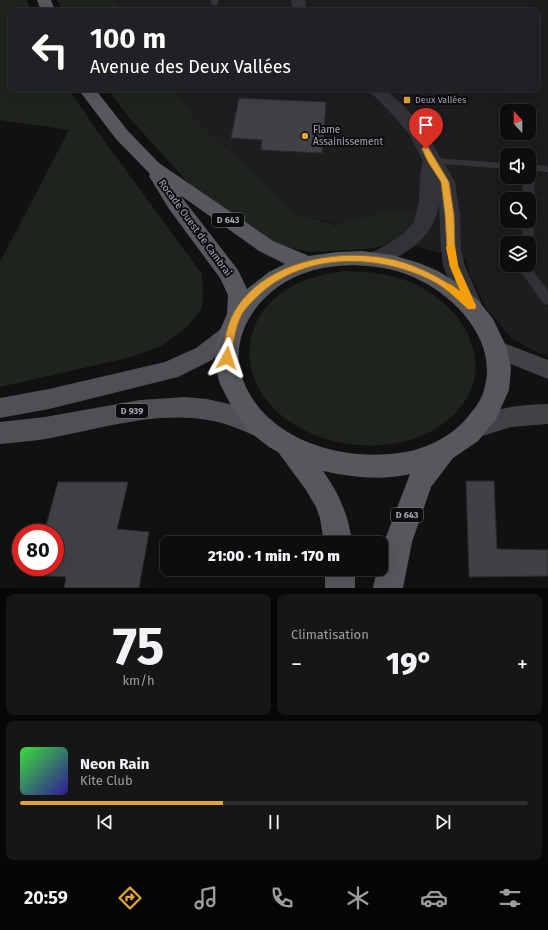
<!DOCTYPE html>
<html lang="fr">
<head>
<meta charset="utf-8">
<style>
	body { margin:0; font-family:"Fira Sans",sans-serif; background:#161617; color:#f1f3f6; height:100vh; display:flex; flex-direction:column; font-size:15px; white-space:nowrap }
	* { box-sizing:border-box; margin:0 }
	p { font-size:13px; color:#9a9c9e }
	.icon { flex:none; width:22px; height:22px; fill:none; stroke:currentColor; stroke-width:2; stroke-linecap:round; stroke-linejoin:round }
	.map { position:relative; height:588px; overflow:hidden }
	.details { display:flex; flex-direction:column; gap:6px; padding:6px; background:#070708; flex:1 }
	.details>* { flex:none }
	.top-card { position:absolute; left:8px; top:8px; width:532px; height:84px; border-radius:8px; box-shadow:0 4px 16px #0002,0 0 0 1px #2d2d2e; background:#202124; color:#fff; overflow:hidden }
	.needle { width:26px; rotate:339deg }
	.buttons { position:absolute; left:500px; top:104px; display:grid; gap:8px }
	.buttons a { display:grid; place-items:center; width:36px; height:36px; border-radius:8px; background:#0d0d0e; box-shadow:0 4px 16px #0002,0 0 0 1px #2d2d2e; font-size:20px }
	.speed { position:absolute; left:12px; top:524px; display:flex; gap:8px; font-size:20px; font-weight:700; text-align:center }
	.speed>* { display:grid; place-content:center; width:52px; height:52px; border-radius:50%; background:#0d0d0e; box-shadow:0 4px 16px #0002,0 0 0 1px #2d2d2e; line-height:1 }
	.speed .limit { border:6px solid #d22; background:#fff; color:#111 }
	.pin { position:absolute; display:grid; place-items:center; width:34px; height:34px; color:#fff; margin:-41px -17px; border-radius:50% 50% 50% 0; rotate:-45deg; box-shadow:0 0 4px #0007 }
	.pin .icon { rotate:45deg }
	.me { position:absolute; width:44px; margin:-22px; rotate:5deg; stroke-linejoin:round; filter:drop-shadow(0 0 3px #0008) }
	.turn { display:flex; align-items:center; gap:14px; height:84px; padding:0 16px; font-size:18px }
	.turn .icon { width:52px; height:52px; stroke-width:2.5 }
	.turn b { display:block; font-size:28px; line-height:34px }
	.big { font-size:30px; font-weight:800; line-height:1.1 }
	.details .card { flex:1; display:flex; flex-direction:column; justify-content:center; gap:6px; min-width:0; padding:0 14px; border-radius:8px; background:#161617 }
	.details .dial { align-items:center; gap:0 }
	.dial b { font-size:52px; line-height:1 }
	.song { display:flex; align-items:center; gap:12px }
	.cover { width:48px; height:48px; border-radius:6px; background:linear-gradient(135deg,hsl(120 70% 55%),hsl(250 70% 35%)) }
	.played { height:4px; border-radius:2px; background:linear-gradient(90deg,#e4a336 40%,#2d2d2e 40%) }
	.keys { display:flex; justify-content:space-around; direction:ltr }
	.heat { display:flex; justify-content:space-between; align-items:center; font-size:22px; direction:ltr }
	.details .tiles { flex:1; display:grid; gap:6px; grid-template-columns:1fr 1fr }
	.card:last-child { grid-column:span 2 }
	.trip { position:absolute; left:160px; top:536px; width:228px; height:40px; border-radius:8px; background:#0d0d0e; box-shadow:0 4px 16px #0002,0 0 0 1px #2d2d2e; font-weight:800; line-height:40px; text-align:center }
	.tab-bar { display:flex; height:64px; justify-content:space-around; align-items:center; background:#050506; color:#9a9c9e }
	.tab-bar .icon { width:28px; height:28px }
	.tab-bar .selected { color:#e4a336 }
	.tab-bar b { font-size:18px; color:#f1f3f6 }
	.map>svg:first-child { display:block }
	.built { fill:#1d1d1f; fill-rule:evenodd }
	.green { fill:#1d241e }
	.building { fill:#404145; stroke:#2b2b2e }
	.lines { fill:none; stroke-linecap:round; stroke-linejoin:round }
	.service { fill:#323337; fill-rule:evenodd }
	.minor { fill:#323337; fill-rule:evenodd }
	.secondary { fill:#404246; fill-rule:evenodd }
	.primary { fill:#4e5055; fill-rule:evenodd }
	.trunk { fill:#56585e; fill-rule:evenodd }
	.route { fill:#e4a336; stroke:#946a23 }
	.slow { fill:#f59e0b }
	.poi-dot { fill:#e4a336; stroke:#0c0c0d; stroke-width:1.5 }
	.labels { text-anchor:middle; dominant-baseline:central; stroke-width:4; stroke-linejoin:round; paint-order:stroke }
	.far-poi-label { font-size:9px; fill:#a3a8b2; stroke:#0c0c0d; text-anchor:start }
	.shield { fill:#0c0c0d; stroke:#767980; stroke-width:1 }
	.shield-label { font-size:9px; font-weight:bold; fill:#a3a8b2 }
	.poi-label { font-size:10px; fill:#a3a8b2; stroke:#0c0c0d; text-anchor:start }
	.street-label { font-size:10px; fill:#a3a8b2; stroke:#0c0c0d }
</style>
</head>
<body>
<div class="map">
<svg width="548" height="588" viewBox="0 0 548 588">
	<rect width="100%" height="100%" fill="#111112"/>
	<path class="built" d="M116,0H548V355L539,353L512,339L486,308L469,273L466,259L397,242L293,212L196,119L176,89H537V11H123ZM507,111H529V133H507ZM507,155H529V177H507ZM507,199H529V221H507ZM507,243H529V265H507Z"/>
	<path class="green" d="M0,0H27L31,11H11V89H69L97,131L202,274L203,290L202,308L187,327L161,346L131,357L0,387V262L69,130L0,120Z
		M57,0H116L123,11H62Z
		M108,89H176L196,119L293,212L335,225L394,210L420,216L397,242L383,246L365,249L313,252L286,248L271,242L193,188L126,114Z
		M343,271C369,271 394,274 417,285C461,307 495,358 463,404C448,424 426,437 402,442C354,453 294,438 264,397C237,359 249,311 289,288C306,278 324,274 343,271Z"/>
	<path class="building" d="M239,98L326,102L322,153L261,150L262,140L231,138Z
		M466,481H494L497,549L548,550V576L469,577Z
		M58,482H128L117,529L149,532L139,588H64L66,577L32,575L35,567H55V533H44Z"/>
	<g class="lines">
		<path class="service" d="M211,0H219L217,5L214,6L210,3Z
			M432,158L507,163V169L428,163L427,161L428,159Z
			M529,164L548,166V172L529,170Z
			M529,174L533,175L535,177L534,199L529,202V199H522L523,177H529Z
			M529,218L533,221L534,235L529,243H517L522,235L521,221H529Z
			M516,265H529L548,291V305L543,303Z"/>
		<path class="minor" d="M291,0H305L307,11H293Z
			M367,89H385L406,108L423,128L455,182L460,215L461,249L465,266L483,307L480,313L472,315L464,313L443,266L441,249L439,204C435,231 417,247 394,259C384,263 378,267 368,264L364,259L368,254L387,245L404,233L414,222L419,202L420,176L423,161L409,134L394,116Z"/>
		<path class="secondary" d="M496,340L548,360V379L488,355L484,349L488,343Z
			M548,404V424L511,427L476,438L467,435L463,427L467,419C494,409 519,404 548,404Z"/>
		<path class="primary" d="M229,326L237,329L241,335L237,341L212,360L178,377L49,409L0,418V398L49,389L165,362L196,348L221,329Z
			M185,397L207,399L229,404L272,420L276,428L272,436L263,439C245,432 228,423 208,420C156,411 102,428 51,438C35,441 17,442 0,444V422L45,417L140,400Z"/>
		<path class="trunk" d="M37,0H51L55,11H41Z
			M78,89H95L128,131L159,163L273,241L309,256L337,252L362,251L392,255L419,263L438,271L459,284L478,300L493,319L506,346L511,368L509,390L496,419L478,441L453,458L431,487L412,542L403,588H373L377,569H381V554L384,542L410,474C381,481 351,477 323,471C339,493 349,516 352,543H324L320,518L316,507L306,490L278,452L269,447L250,432L235,413L220,384L215,365V347L220,330L227,314L228,295L220,278L169,209L149,176L150,174L116,139ZM180,195L259,251L285,264L269,272L247,289L238,270ZM352,265C373,266 394,268 413,277C455,295 499,341 484,390C481,402 473,410 466,419C449,438 424,450 399,453C342,461 270,441 245,385C223,337 261,286 308,272C322,267 337,266 352,265Z
			M325,569H355V588H325Z"/>
	</g>
	<path class="route" d="M423,147H428L449,182L454,215L455,249L458,266L476,306L475,309H468C456,297 441,284 424,277C372,254 304,254 260,294C254,300 247,306 242,314C235,329 233,343 232,358L230,361H223L222,358C224,342 226,327 234,312C264,260 341,247 395,260C419,266 439,277 460,291L450,266L447,249L445,215L441,182L428,162L422,149Z"/>
	<path class="slow" d="M451,244L455,247L458,266L476,306L475,309H468L443,286L444,284H450L461,292L450,266L446,247Z"/>
	<g class="poi-dot">
		<rect x="403" y="96" width="8" height="8" rx="2"/>
		<circle cx="305" cy="136" r="4"/>
	</g>
	<g class="labels">
		<g class="far-poi-label">
			<text x="415" y="100">Deux Vallées</text>
		</g>
		<g class="shield">
			<rect x="212" y="213" width="32" height="14" rx="3"/>
			<rect x="116" y="404" width="32" height="14" rx="3"/>
			<rect x="391" y="508" width="32" height="14" rx="3"/>
		</g>
		<g class="shield-label">
			<text x="228" y="220">D 643</text>
			<text x="132" y="411">D 939</text>
			<text x="407" y="515">D 643</text>
		</g>
		<g class="poi-label">
			<text x="313" y="130">Flame<tspan x="313" dy="12">Assainissement</tspan></text>
		</g>
		<g class="street-label">
			<text transform="translate(195 228) rotate(54)">Rocade Ouest de Cambrai</text>
		</g>
	</g>
</svg>
<div class="buttons">
<a><svg class="needle" viewBox="-14 -14 28 28"><path d="M0-13l5 13h-10z" fill="#e53935"/><path d="M0 13l5-13h-10z" fill="#9a9c9e"/></svg></a>
<a><svg class="icon" aria-label="sound" viewBox="0 0 24 24"><path d="M4 9h4l5-4v14l-5-4H4zM17 9q2 3 0 6"/></svg></a>
<a><svg class="icon" aria-label="search" viewBox="0 0 24 24"><circle cx="10" cy="10" r="6"/><path d="M15 15l6 6"/></svg></a>
<a><svg class="icon" aria-label="layers" viewBox="0 0 24 24"><path d="M12 4l9 5-9 5-9-5zM3 14l9 5 9-5"/></svg></a>
</div>
<div class="speed"><div class="limit">80</div></div>
<div class="pin" style="left:426px;top:149px;background:#d93025"><svg class="icon" aria-label="arrive" viewBox="0 0 24 24"><path d="M6 21V4h12l-3 4 3 4H6"/></svg></div>
<svg class="me" style="left:227px;top:358px" viewBox="-20 -20 40 40"><path d="M0-17L14 15 0 8-14 15z" fill="#e4a336" stroke="#fff" stroke-width="4"/></svg>
<div class="trip">21:00 · 1 min · 170 m</div>
<div class="top-card">
<div class="turn"><svg class="icon" aria-label="left" viewBox="0 0 24 24"><path d="M17 20v-9H6M10 6l-5 5 5 5"/></svg><div><b>100 m</b>Avenue des Deux Vallées</div></div>
</div>
</div>
<section class="details">
<div class="tiles">
<div class="card dial"><b>75</b><p>km/h</p></div>
<div class="card"><p>Climatisation</p>
<div class="heat"><a>−</a><b class="big">19°</b><a>+</a></div>
</div>
<div class="card">
<div class="song"><i class="cover"></i><div><b>Neon Rain</b><p>Kite Club</p></div></div>
<div class="played"></div>
<div class="keys"><svg class="icon" aria-label="previous" viewBox="0 0 24 24"><path d="M18 5L8 12l10 7zM5 5v14"/></svg><svg class="icon" aria-label="pause" viewBox="0 0 24 24"><path d="M8 5v14M16 5v14"/></svg><svg class="icon" aria-label="next" viewBox="0 0 24 24"><path d="M6 5l10 7-10 7zM19 5v14"/></svg></div>
</div>
</div>
</section>
<nav class="tab-bar">
<b>20:59</b>
<svg class="icon selected" aria-label="directions" viewBox="0 0 24 24"><path d="M12 3l9 9-9 9-9-9zM9 14v-3h6M13 9l2 2-2 2"/></svg>
<svg class="icon" aria-label="music" viewBox="0 0 24 24"><path d="M9 18V5l10-2v13"/><circle cx="6" cy="18" r="3"/><circle cx="16" cy="16" r="3"/></svg>
<svg class="icon" aria-label="phone" viewBox="0 0 24 24"><path d="M5 4h4l2 5-3 2q2 4 5 5l2-3 5 2v4C11 20 4 13 5 4z"/></svg>
<svg class="icon" aria-label="climate" viewBox="0 0 24 24"><path d="M12 3v18M4 7l16 10M4 17L20 7"/></svg>
<svg class="icon" aria-label="car" viewBox="0 0 24 24"><path d="M5 17H2v-5l4-1 3-4h7l3 4 3 1v5h-3M9 17h6M6 11h13"/><circle cx="7" cy="17" r="2"/><circle cx="17" cy="17" r="2"/></svg>
<svg class="icon" aria-label="filters" viewBox="0 0 24 24"><path d="M4 7h16M4 17h16"/><circle cx="9" cy="7" r="2"/><circle cx="15" cy="17" r="2"/></svg>
</nav>
</body>
</html>
